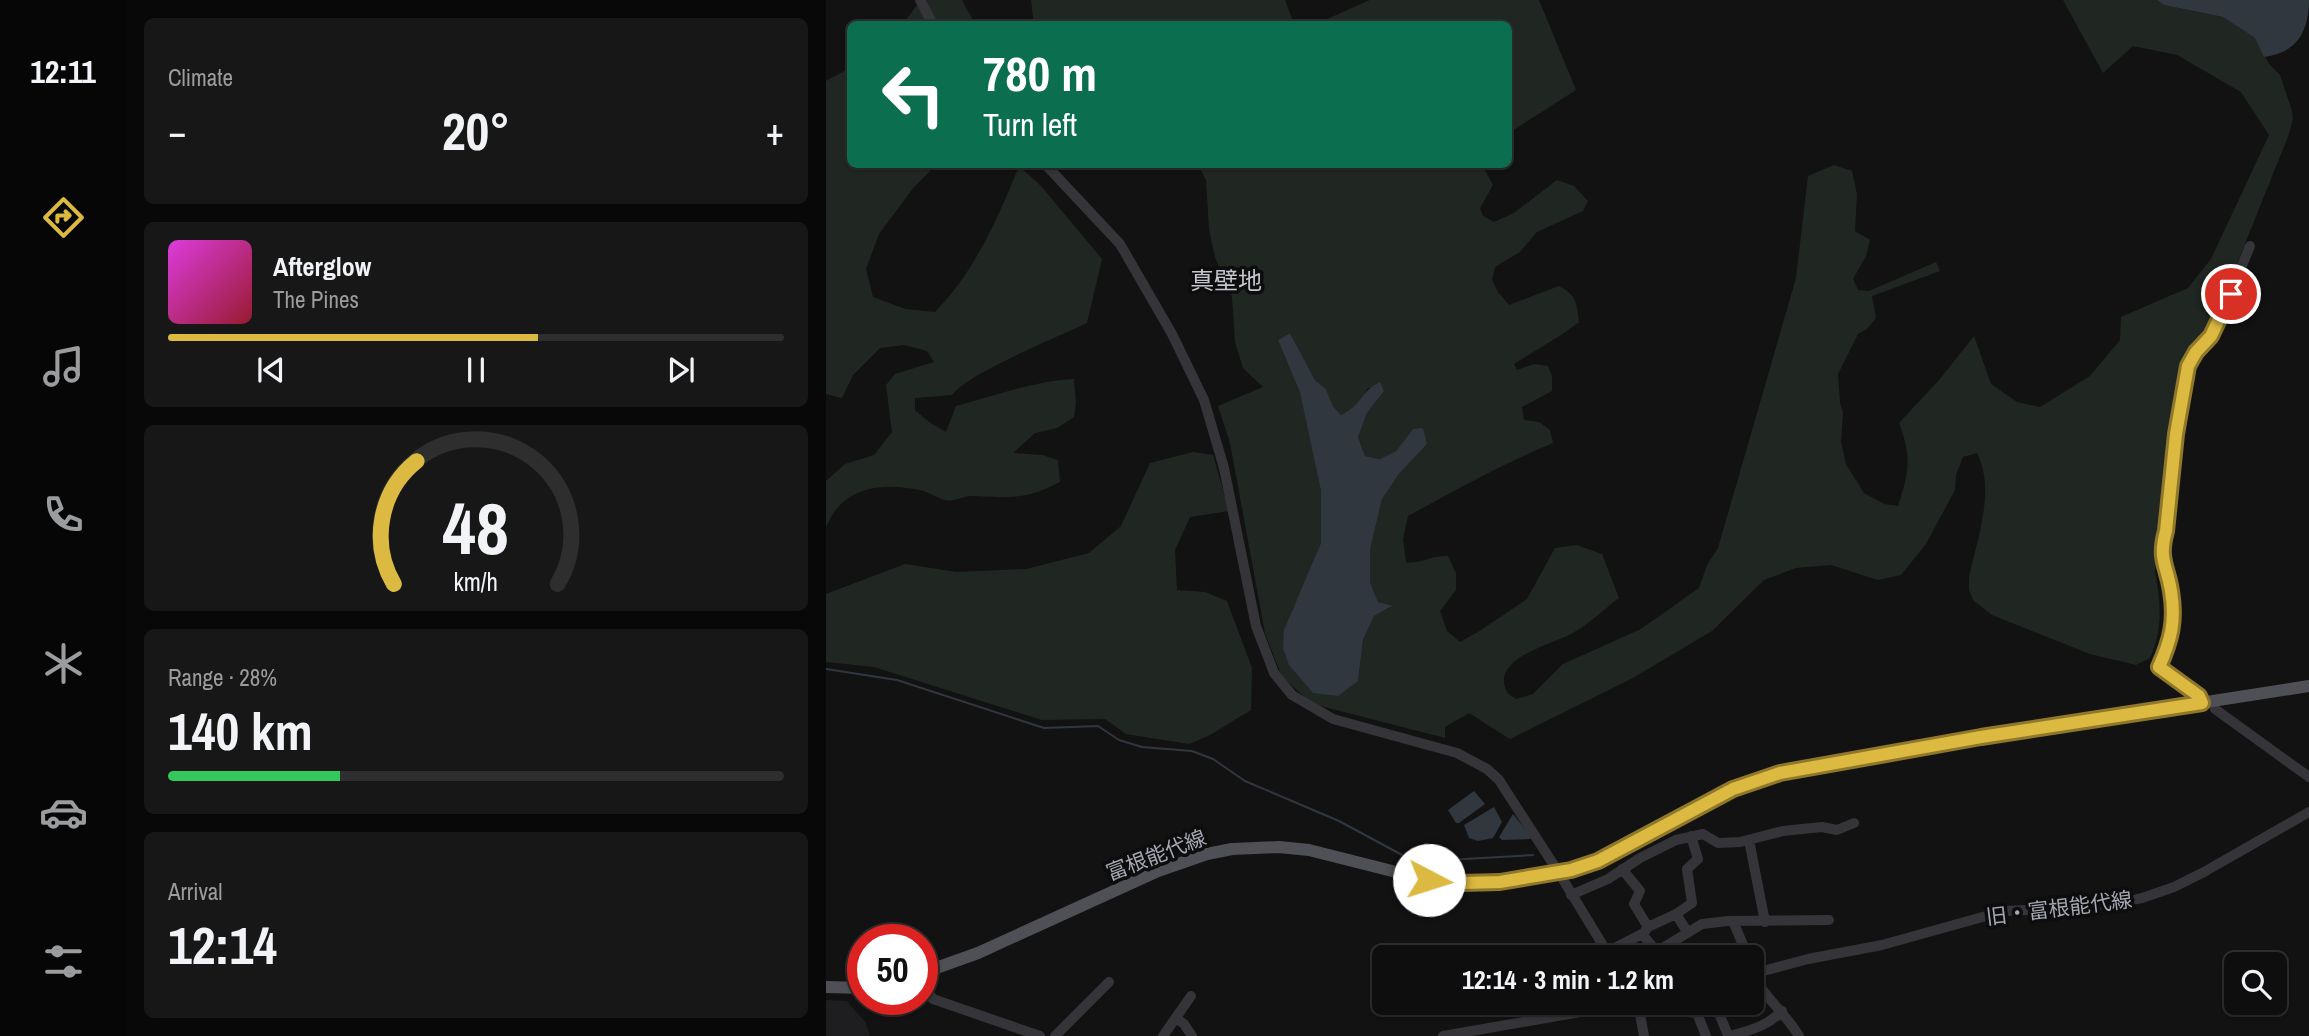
<!DOCTYPE html>
<html lang="en">
<head>
<meta charset="utf-8">
<style>
	body { margin:0; font-family:"Archivo Narrow","Noto Sans JP",sans-serif; background:#171717; color:#f1f3f6; height:100vh; display:flex; flex-direction:column; font-size:26px; white-space:nowrap }
	* { box-sizing:border-box; margin:0 }
	p { font-size:23px; color:#9b9c9e }
	.icon { flex:none; width:38px; height:38px; fill:none; stroke:currentColor; stroke-width:2; stroke-linecap:round; stroke-linejoin:round }
	.map { position:relative; flex:1; overflow:hidden }
	.side { display:flex; flex-direction:column; gap:18px; padding:18px; background:#080808; width:700px }
	.side>* { flex:none }
	.hud { position:absolute; left:21px; top:21px; width:665px; height:147px; border-radius:10px; box-shadow:0 2px 5px #0004,0 0 0 2px #2e2e2e; background:#0b6e4f; color:#fff; overflow:hidden }
	.buttons { position:absolute; left:1398px; top:952px; display:grid; gap:14px }
	.buttons a { display:grid; place-items:center; width:63px; height:63px; border-radius:10px; background:#0e0e0e; box-shadow:0 2px 5px #0004,0 0 0 2px #2e2e2e; font-size:35px }
	.speed { position:absolute; left:21px; top:924px; display:flex; gap:14px; font-size:35px; font-weight:700; text-align:center }
	.speed>* { display:grid; place-content:center; width:91px; height:91px; border-radius:50%; background:#0e0e0e; box-shadow:0 2px 5px #0004,0 0 0 2px #2e2e2e; line-height:1 }
	.speed .limit { border:10px solid #d22; background:#fff; color:#111 }
	.pin { position:absolute; display:grid; place-items:center; width:60px; height:60px; color:#fff; margin:-30px; border:4px solid #fff; border-radius:50%; box-shadow:0 2px 7px #0007 }
	.me { position:absolute; width:77px; margin:-38px; rotate:95deg; stroke-linejoin:round; filter:drop-shadow(0 0 5px #0008) }
	.turn { display:flex; align-items:center; gap:24px; height:147px; padding:0 21px; font-size:32px }
	.turn .icon { width:91px; height:91px; stroke-width:2.5 }
	.turn b { display:block; font-size:49px; line-height:60px }
	.big { font-size:52px; font-weight:700; line-height:1.1 }
	.side .widget { flex:1; display:flex; flex-direction:column; justify-content:center; gap:10px; min-width:0; padding:0 24px; border-radius:10px; background:#171717 }
	.side .dial { align-items:center; gap:0 }
	.dial svg { height:182px; overflow:visible; fill:none; stroke:#2e2e2e; stroke-width:7; stroke-linecap:round; text-anchor:middle }
	.dial text { fill:#f1f3f6; stroke:none }
	.song { display:flex; align-items:center; gap:21px }
	.cover { width:84px; height:84px; border-radius:10px; background:linear-gradient(135deg,hsl(300 70% 55%),hsl(350 70% 35%)) }
	.played { height:7px; border-radius:4px; background:linear-gradient(90deg,#dcb940 60%,#2e2e2e 60%) }
	.keys { display:flex; justify-content:space-around; direction:ltr }
	.heat { display:flex; justify-content:space-between; align-items:center; font-size:38px; direction:ltr }
	.charge { height:10px; border-radius:5px; background:linear-gradient(90deg,#34c759 28%,#2e2e2e 0) }
	.trip { position:absolute; left:546px; top:945px; width:392px; height:70px; border-radius:10px; background:#0e0e0e; box-shadow:0 2px 5px #0004,0 0 0 2px #2e2e2e; font-weight:700; line-height:70px; text-align:center }
	main { display:flex; flex:1; min-height:0 }
	.tab-bar { display:flex; flex-direction:column; width:126px; justify-content:space-around; align-items:center; background:#060606; color:#9b9c9e }
	.tab-bar .icon { width:49px; height:49px }
	.tab-bar .on { color:#dcb940 }
	.tab-bar b { font-size:32px; color:#f1f3f6 }
	.map>svg:first-child { display:block }
	.built { fill:#1e1e20 }
	.green { fill:#202722; fill-rule:evenodd }
	.water { fill:#31373e }
	.lines { fill:none; stroke-linecap:round; stroke-linejoin:round }
	.stream { stroke:#31373e; stroke-width:2 }
	.minor { stroke:#353539; stroke-width:10 }
	.major { stroke:#4f5056; stroke-width:12 }
	.route-casing { stroke:#8f782a; stroke-width:18 }
	.route { stroke:#dcb940; stroke-width:12 }
	.labels { text-anchor:middle; dominant-baseline:central; stroke-width:7; stroke-linejoin:round; paint-order:stroke }
	.street-label { font-size:21px; fill:#a5a7b2; stroke:#0d0d0e }
	.quarter-label { font-size:24px; fill:#c5c6ce; stroke:#0d0d0e }
</style>
</head>
<body>
<main>
<nav class="tab-bar">
<b>12:11</b>
<svg class="icon on" aria-label="directions" viewBox="0 0 24 24"><path d="M12 3l9 9-9 9-9-9zM9 14v-3h6M13 9l2 2-2 2"/></svg>
<svg class="icon" aria-label="music" viewBox="0 0 24 24"><path d="M9 18V5l10-2v13"/><circle cx="6" cy="18" r="3"/><circle cx="16" cy="16" r="3"/></svg>
<svg class="icon" aria-label="phone" viewBox="0 0 24 24"><path d="M5 4h4l2 5-3 2q2 4 5 5l2-3 5 2v4C11 20 4 13 5 4z"/></svg>
<svg class="icon" aria-label="climate" viewBox="0 0 24 24"><path d="M12 3v18M4 7l16 10M4 17L20 7"/></svg>
<svg class="icon" aria-label="car" viewBox="0 0 24 24"><path d="M5 17H2v-5l4-1 3-4h7l3 4 3 1v5h-3M9 17h6M6 11h13"/><circle cx="7" cy="17" r="2"/><circle cx="17" cy="17" r="2"/></svg>
<svg class="icon" aria-label="filters" viewBox="0 0 24 24"><path d="M4 7h16M4 17h16"/><circle cx="9" cy="7" r="2"/><circle cx="15" cy="17" r="2"/></svg>
</nav>
<section class="side">
<div class="widget"><p>Climate</p>
<div class="heat"><a>−</a><b class="big">20°</b><a>+</a></div>
</div>
<div class="widget">
<div class="song"><i class="cover"></i><div><b>Afterglow</b><p>The Pines</p></div></div>
<div class="played"></div>
<div class="keys"><svg class="icon" aria-label="previous" viewBox="0 0 24 24"><path d="M18 5L8 12l10 7zM5 5v14"/></svg><svg class="icon" aria-label="pause" viewBox="0 0 24 24"><path d="M8 5v14M16 5v14"/></svg><svg class="icon" aria-label="next" viewBox="0 0 24 24"><path d="M6 5l10 7-10 7zM19 5v14"/></svg></div>
</div>
<div class="widget dial"><svg viewBox="0 0 100 80">
<path d="M14 69A42 42 0 1 1 86 69"/>
<path d="M14 69A42 42 0 0 1 24 15" stroke="#dcb940"/>
<text x="50" y="56" font-size="32" font-weight="700">48</text>
<text x="50" y="72" font-size="11">km/h</text>
</svg></div>
<div class="widget"><p>Range · 28%</p><b class="big">140 km</b><div class="charge"></div></div>
<div class="widget"><p>Arrival</p><b class="big">12:14</b></div>
</section>
<div class="map">
<svg width="1483" height="1036" viewBox="0 0 1483 1036">
	<rect width="100%" height="100%" fill="#121213"/>
	<path class="built" d="M0,1000L21,1001L40,1023L44,1036H0Z"/>
	<path class="green" d="M95,0H136L149,24H81L79,21Z
		M205,0H459L468,24H338V20L323,24H208Z
		M544,0H713L750,90L683,133L682,24H490Z
		M1237,0H1331L1338,5L1397,17L1429,38L1443,64L1454,75L1466,111L1467,119L1463,134L1390,316L1355,363L1329,572C1335,602 1337,630 1324,658L1310,665L1264,654L1166,615L1147,600L1143,590V577C1151,539 1170,490 1151,453L1137,457L1130,475L1129,490L1100,544L1075,575L1052,580L1005,565L970,568L938,580L886,631L805,679L684,739L643,713L619,727V738L487,704L456,677L439,633L404,443L392,406L437,387L417,368L409,342L406,297L389,257L383,229L380,180L372,165H656L667,185L654,208L657,216L668,222L688,213L731,180L748,186L762,201L757,211L711,232L694,252L669,267L666,280L672,292L683,305L733,286C750,295 751,303 753,322L735,335L688,364L691,370L708,364L722,366L726,376V391L696,407L698,420L713,422L724,430L727,443C676,464 630,490 582,516L577,539L580,562C591,565 607,555 622,556L630,573V590L614,611L621,631L634,642L655,630L701,599L729,548L751,545L776,554L793,598C777,610 762,625 745,634C726,644 675,656 678,683C679,691 683,695 690,699L707,694L737,664L815,629L873,588L881,565L892,548L970,278L982,176L1008,165L1026,171L1031,194L1029,231L1044,240L1040,256L1027,279L1032,290L1043,291L1110,262L1114,271L1046,296L1050,318L1041,329L1032,334L1012,374L1014,403L1017,412L1015,442L1020,464L1038,493L1058,504L1072,506C1083,472 1086,457 1073,423L1114,379L1148,336L1165,384L1191,402L1214,407L1264,376L1294,340L1295,317L1362,288L1385,259L1443,135L1415,92L1351,55L1307,46L1277,73ZM464,333L489,380L500,389L507,406L515,415L529,408L542,388L558,391L541,413L532,437L539,456L554,459L570,451L587,429L601,444L573,474L556,499L544,549V582L552,602L565,607L548,616L537,640L532,681L466,610L479,584L495,543V491L475,392L452,340Z
		M24,68V164L110,165L88,187L53,234L40,269L47,297L79,309L109,312C149,271 172,218 193,166L215,186L276,259L261,323C232,337 142,373 126,395L89,398V410L103,422L120,432L130,406C169,396 207,381 248,379L250,403L248,417L231,428L209,433L187,453L216,455L232,460L234,482C197,501 184,497 145,496C137,496 128,502 119,500C111,498 103,492 94,490C55,482 17,486 0,527V481L19,464L48,455L66,432L60,385L69,374L108,362L101,351L78,345L54,348L27,375L16,398L0,394V81Z
		M367,452L387,455L403,511L364,517L349,550L351,590L379,592L401,601L426,668L425,710L384,735L363,744L300,734L279,719L216,720L48,667L0,662V594L79,564L131,572L200,569L263,553L295,526L324,463Z"/>
	<path class="water" d="M1331,0H1483C1483,31 1471,53 1438,57L1429,38L1397,17L1338,5Z
		M464,333L489,380L500,389L507,406L515,415C537,405 533,392 554,382L558,391L541,413L532,437L539,456L554,459L570,451L587,429L597,428L601,444L573,474L556,499L544,550V582L552,602L566,606L548,616L537,640L532,681L512,696L487,693L463,665L457,648L458,630L495,543V491L474,392L452,340Z
		M648,791L659,804L633,823H630L622,810Z
		M668,807L676,822L667,838L652,841L643,838L638,825Z
		M687,814L705,836L704,839L676,840L673,837Z"/>
	<g class="lines">
		<path class="stream" d="M0,669L71,680L218,728L272,726L293,740L316,747L366,751L387,759L419,781L513,821L578,856L604,861L707,855"/>
		<path class="minor" d="M94,0L107,24
			M219,164L294,244L346,334L378,400L398,468L430,626L448,673L466,695L507,719L631,753L661,769L673,780L733,873L784,957
			M1387,701L1389,709L1483,777
			M1376,703L1373,696L1333,667C1345,640 1350,621 1345,591C1341,565 1332,560 1340,531L1350,434L1362,366L1370,352L1385,336L1395,317L1424,246
			M923,840L939,922
			M796,869L814,891L808,904L822,927
			M745,895L782,879L814,858L850,840L877,834L892,843L914,842L957,831L996,827L1011,830L1028,823
			M850,914L866,903L861,869L872,859L865,836
			M907,921L922,957
			M819,931L822,927L850,914L862,933
			M835,949L876,924L902,921L1003,920
			M781,952L816,934L830,951L835,949L839,957
			M821,957L830,951
			M926,971C935,995 959,1012 973,1036
			M926,974L982,959L1056,945L1178,911L1250,908L1299,902L1316,898L1348,887L1378,872L1483,812
			M96,984L107,999L214,1036
			M812,1003L818,1036
			M858,1003L862,1012L871,1013L880,1036
			M889,1003L901,1033L905,1036C924,1030 942,1026 956,1011
			M351,1019L358,1024L366,1036
			M229,1036L283,982
			M337,1036L365,996
			M617,1036L806,1003"/>
		<path class="major" d="M96,973L152,953L332,871L381,854L406,849L453,847L483,850L578,874L636,883L674,882L710,877L745,870L772,861L907,789L954,773L1155,737L1483,686
			M0,987L37,988"/>
	</g>
	<g class="lines">
		<defs>
			<path id="route" d="M603,880L636,883L674,882L745,870L772,861L907,789L954,773L1155,737L1376,703L1373,696L1333,667C1345,640 1350,621 1345,591C1341,565 1332,560 1340,531L1350,434L1362,366L1370,352L1385,336L1405,294"/>
		</defs>
		<use href="#route" class="route-casing"/>
		<use href="#route" class="route"/>
	</g>
	<g class="labels">
		<g class="street-label">
			<text transform="translate(330 855) rotate(-21)">富根能代線</text>
			<text transform="translate(1233 908) rotate(-7)">旧・富根能代線</text>
		</g>
		<g class="quarter-label">
			<text x="400" y="280">真壁地</text>
		</g>
	</g>
</svg>
<div class="buttons">
<a><svg class="icon" aria-label="search" viewBox="0 0 24 24"><circle cx="10" cy="10" r="6"/><path d="M15 15l6 6"/></svg></a>
</div>
<div class="speed"><div class="limit">50</div></div>
<div class="pin" style="left:1405px;top:294px;background:#d93025"><svg class="icon" aria-label="arrive" viewBox="0 0 24 24"><path d="M6 21V4h12l-3 4 3 4H6"/></svg></div>
<svg class="me" style="left:603px;top:880px" viewBox="-20 -20 40 40"><circle r="19" fill="#fff"/><path d="M0-13L10 11 0 6-10 11z" fill="#dcb940"/></svg>
<div class="trip">12:14 · 3 min · 1.2 km</div>
<div class="hud">
<div class="turn"><svg class="icon" aria-label="left" viewBox="0 0 24 24"><path d="M17 20v-9H6M10 6l-5 5 5 5"/></svg><div><b>780 m</b>Turn left</div></div>
</div>
</div>
</main>
</body>
</html>
